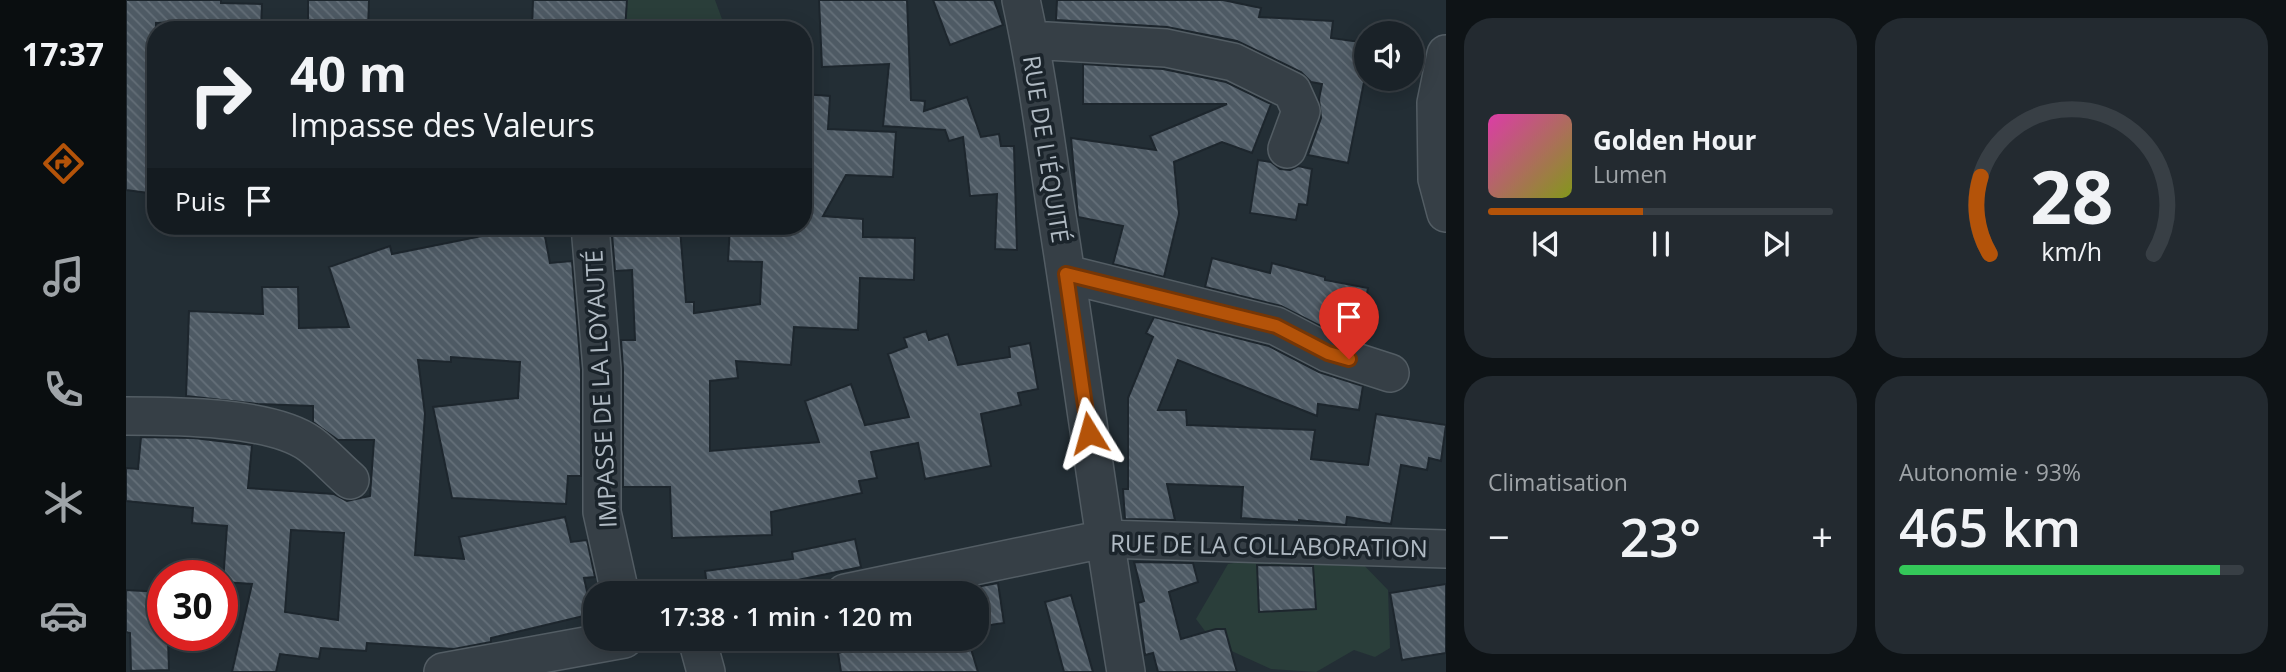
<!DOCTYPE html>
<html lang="fr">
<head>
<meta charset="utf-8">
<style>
	body { margin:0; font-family:"Open Sans",sans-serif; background:#232a30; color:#f1f3f6; height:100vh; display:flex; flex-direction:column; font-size:26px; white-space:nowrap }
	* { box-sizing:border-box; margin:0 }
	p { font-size:23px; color:#9fa4a8 }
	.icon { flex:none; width:38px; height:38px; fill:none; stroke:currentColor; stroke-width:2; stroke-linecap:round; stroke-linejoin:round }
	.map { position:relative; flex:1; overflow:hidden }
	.side { display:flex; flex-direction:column; gap:18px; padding:18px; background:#0e1316; width:840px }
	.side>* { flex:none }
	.hud { position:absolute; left:21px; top:21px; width:665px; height:214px; border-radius:28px; box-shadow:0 4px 18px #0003,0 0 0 2px #383f45; background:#1a2228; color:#f1f3f6; overflow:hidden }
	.controls { position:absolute; left:1228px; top:21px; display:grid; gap:14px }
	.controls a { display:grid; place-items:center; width:70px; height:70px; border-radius:50%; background:#1a2228; box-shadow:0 4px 18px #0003,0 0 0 2px #383f45; font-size:35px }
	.speed { position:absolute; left:21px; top:560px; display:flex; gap:14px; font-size:35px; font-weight:700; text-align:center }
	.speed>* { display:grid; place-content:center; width:91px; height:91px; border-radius:50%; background:#1a2228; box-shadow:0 4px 18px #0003,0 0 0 2px #383f45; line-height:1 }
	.speed .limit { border:10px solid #d22; background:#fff; color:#111 }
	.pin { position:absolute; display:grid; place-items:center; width:60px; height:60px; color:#fff; margin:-72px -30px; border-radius:50% 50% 50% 0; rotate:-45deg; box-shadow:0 0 7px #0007 }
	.pin .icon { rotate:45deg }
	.me { position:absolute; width:77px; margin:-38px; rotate:352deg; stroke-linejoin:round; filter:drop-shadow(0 0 5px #0008) }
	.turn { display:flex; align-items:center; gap:24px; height:147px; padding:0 28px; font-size:32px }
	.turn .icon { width:91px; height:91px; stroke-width:2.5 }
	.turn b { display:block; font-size:49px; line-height:60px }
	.then { display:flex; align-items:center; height:66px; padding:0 28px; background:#0003; gap:14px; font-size:26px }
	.big { font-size:52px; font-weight:600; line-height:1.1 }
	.side .widget { flex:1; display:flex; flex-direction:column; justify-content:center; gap:10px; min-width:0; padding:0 24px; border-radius:28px; background:#232a30 }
	.side .dial { align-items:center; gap:0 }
	.dial svg { height:182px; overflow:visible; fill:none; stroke:#383f45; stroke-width:7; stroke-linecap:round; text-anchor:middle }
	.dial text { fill:#f1f3f6; stroke:none }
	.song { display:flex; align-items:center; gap:21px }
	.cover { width:84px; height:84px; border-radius:10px; background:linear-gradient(135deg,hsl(320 70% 55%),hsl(70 70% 35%)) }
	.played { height:7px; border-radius:4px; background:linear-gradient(90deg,#b45309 45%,#383f45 45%) }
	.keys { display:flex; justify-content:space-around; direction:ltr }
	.heat { display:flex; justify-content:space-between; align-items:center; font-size:38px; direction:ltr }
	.charge { height:10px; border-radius:5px; background:linear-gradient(90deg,#34c759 93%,#383f45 0) }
	.side .tiles { flex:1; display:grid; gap:18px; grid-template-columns:repeat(2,1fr) }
	.trip { position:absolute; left:457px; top:581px; width:406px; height:70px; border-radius:28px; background:#1a2228; box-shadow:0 4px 18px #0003,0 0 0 2px #383f45; font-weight:600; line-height:70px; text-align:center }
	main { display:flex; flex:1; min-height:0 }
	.tab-bar { display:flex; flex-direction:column; width:126px; justify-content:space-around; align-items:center; background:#0a0e10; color:#9fa4a8 }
	.tab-bar .icon { width:49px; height:49px }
	.tab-bar .current { color:#b45309 }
	.tab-bar b { font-size:32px; color:#f1f3f6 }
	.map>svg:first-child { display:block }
	.green { fill:#2a3e3a }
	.building { fill:url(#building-back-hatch); stroke:#1d262d; stroke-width:2; fill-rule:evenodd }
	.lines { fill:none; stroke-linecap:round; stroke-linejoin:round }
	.minor-casing { stroke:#535d64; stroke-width:40 }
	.minor { stroke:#363f46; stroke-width:37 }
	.route-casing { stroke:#753606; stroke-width:18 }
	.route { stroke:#b45309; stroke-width:12 }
	.labels { text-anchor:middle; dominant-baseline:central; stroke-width:7; stroke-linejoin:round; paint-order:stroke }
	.street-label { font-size:24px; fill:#b0bac3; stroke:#1b242b }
</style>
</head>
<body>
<main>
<nav class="tab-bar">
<b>17:37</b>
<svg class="icon current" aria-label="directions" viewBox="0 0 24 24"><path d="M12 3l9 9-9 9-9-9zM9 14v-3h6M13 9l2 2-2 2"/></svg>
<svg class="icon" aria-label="music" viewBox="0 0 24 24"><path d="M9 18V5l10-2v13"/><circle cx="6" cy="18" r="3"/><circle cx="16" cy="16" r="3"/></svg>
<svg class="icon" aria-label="phone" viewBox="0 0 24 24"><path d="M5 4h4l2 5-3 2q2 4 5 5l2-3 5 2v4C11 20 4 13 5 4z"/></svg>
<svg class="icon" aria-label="climate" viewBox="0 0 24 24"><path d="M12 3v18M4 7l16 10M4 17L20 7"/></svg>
<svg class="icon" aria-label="car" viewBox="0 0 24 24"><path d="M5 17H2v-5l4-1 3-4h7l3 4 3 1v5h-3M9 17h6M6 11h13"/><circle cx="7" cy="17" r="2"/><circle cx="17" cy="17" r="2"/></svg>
</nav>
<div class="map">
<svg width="1320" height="672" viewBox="0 0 1320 672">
	<defs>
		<pattern id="building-back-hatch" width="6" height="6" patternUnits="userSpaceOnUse" patternTransform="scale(1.75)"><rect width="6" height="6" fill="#4e5a64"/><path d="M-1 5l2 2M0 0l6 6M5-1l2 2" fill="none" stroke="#657079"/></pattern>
	</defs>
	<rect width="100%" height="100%" fill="#232e35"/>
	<path class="green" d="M475,0H589L600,30H487Z
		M1169,552L1232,559L1262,590L1264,648L1249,657L1228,650L1190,672L1145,669L1088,643L1070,619L1102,564Z"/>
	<path class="building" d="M0,0H95V3L136,4L135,30H70V21L30,23V194L0,190Z
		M182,0H243L242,30H182Z
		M407,0H501L499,30H406Z
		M693,0H781L785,100L799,101L798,111L841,97L855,137L873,134L875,146H888L891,250L869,249L871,194L844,196L837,137L823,141L819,130L757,126L763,64L696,67Z
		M807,0H868L877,25L824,45Z
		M931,0H1097L1135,8L1133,17L1207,21L1205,38L1241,43V67L1222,163L1182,155L1195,118L1193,99L1196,84L1185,82L1175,72L1111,41L1041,27L930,20Z
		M957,64L1037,69L1100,82L1145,104L1126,153L1096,142L1048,162L1053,214L1038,277L987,264L997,226L952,217L945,138L1030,150L1024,136L1101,104H957Z
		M677,94L704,96L702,129L770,132L767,177L720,175L697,216L737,219V237L789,238L788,280L734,278L732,330L668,327L665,365L610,361L612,378L584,381V451L693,442L679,401L725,384L739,425L783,417L762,354L781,347L778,338L800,331L803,340L822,334L832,365L884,357L883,347L904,343L912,389L892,393L895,405L855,414L865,466L799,479L792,443L745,452L751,478L733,481L736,493L645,512L646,535L546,538L544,487H497V369L495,340H509L506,270L489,271L486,234L554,229L560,302H568V313L634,304L636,262L602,261L604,226H677Z
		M1132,160L1145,162L1154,169L1164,170L1172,166L1186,169L1181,205L1173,204L1170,220L1124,213Z
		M354,226H417L424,263L446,261L455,370V476H442L440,504L326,498L307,407L392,398L394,362L325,357V362L292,360L299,414L289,555L338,559L333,537L439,517L445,542L461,540L469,577L458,578L466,614L365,638V642L328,649L241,643L240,651L195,648L193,659L154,654L150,672H106L126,584L97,582L101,526L66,523L67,508L0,501V468L12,469L15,437L68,438L126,445L122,488L208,494L221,501L244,496L248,440H212L187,422V406L132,404L60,396L63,311L137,314L136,287H172L173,328L223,327L203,267L264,246L266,254L356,236ZM165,530L218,533L212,620L159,612Z
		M1086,258L1144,273L1146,263L1199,277V280L1242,288L1233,341L1210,334L1155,306L1079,287Z
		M1028,317L1143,346L1193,372L1237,386L1233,410L1192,404L1191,416L1052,360L1032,410H1060L1061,425L1189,430L1185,459L1242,465L1250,414L1320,425L1315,461L1303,458L1301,470L1275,465L1265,524L1221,517L1220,525L1173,520V522L1115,518L1117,487L1041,484L1049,520L999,519L997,489H1002V398L1027,337L1020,333Z
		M729,539L735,567L657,583L581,586L579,571L667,559L666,552Z
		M1008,562L1067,563L1072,582L1043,592L1055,639L1090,629H1099L1111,672H1032L1027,653L1019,655L1012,603L1018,601Z
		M1131,565L1187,566L1190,609L1133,612Z
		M872,583L878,623L850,627V587Z
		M1320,584V653L1276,660L1264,593Z
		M0,590L37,592V639H42L43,670L5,671L4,633L0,632Z
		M945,595L967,672H938L919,602Z
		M716,639H812V647L842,639L852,672H715L712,653L719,651Z"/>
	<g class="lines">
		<defs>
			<path id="minor" d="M895,0C910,68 919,136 929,204C954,360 974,516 1000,672
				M904,40L1040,48L1107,62L1166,91L1175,111L1161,149
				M1320,54L1310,103L1311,179L1320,213
				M464,226L476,369V512L494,593
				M940,274L1150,326L1202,353L1264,373
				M0,416C48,416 145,416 184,444C198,454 211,469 224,480
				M719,593L978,539L1320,549
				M571,639L580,672
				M317,672L498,639"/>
		</defs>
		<use href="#minor" class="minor-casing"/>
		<use href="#minor" class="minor"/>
	</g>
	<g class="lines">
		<defs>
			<path id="route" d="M963,433L940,274L1150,326L1202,353L1223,359"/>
		</defs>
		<use href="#route" class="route-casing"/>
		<use href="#route" class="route"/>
	</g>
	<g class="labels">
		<g class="street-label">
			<text transform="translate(921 149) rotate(81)">RUE DE L'ÉQUITÉ</text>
			<text transform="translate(474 389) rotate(-93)">IMPASSE DE LA LOYAUTÉ</text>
			<text transform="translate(1143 545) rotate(1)">RUE DE LA COLLABORATION</text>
		</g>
	</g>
</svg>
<div class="controls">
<a><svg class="icon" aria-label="sound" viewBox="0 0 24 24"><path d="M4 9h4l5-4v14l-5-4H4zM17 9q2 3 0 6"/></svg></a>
</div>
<div class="speed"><div class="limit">30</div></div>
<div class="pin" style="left:1223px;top:359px;background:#d93025"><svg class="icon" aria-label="arrive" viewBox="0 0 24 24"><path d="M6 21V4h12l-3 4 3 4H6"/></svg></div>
<svg class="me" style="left:963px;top:433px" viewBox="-20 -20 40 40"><path d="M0-17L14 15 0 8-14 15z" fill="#b45309" stroke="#fff" stroke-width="4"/></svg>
<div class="trip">17:38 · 1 min · 120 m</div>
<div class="hud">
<div class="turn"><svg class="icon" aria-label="right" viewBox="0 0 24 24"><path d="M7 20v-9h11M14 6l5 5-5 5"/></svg><div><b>40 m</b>Impasse des Valeurs</div></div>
<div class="then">Puis<svg class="icon" aria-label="arrive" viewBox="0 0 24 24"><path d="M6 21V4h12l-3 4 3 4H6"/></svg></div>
</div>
</div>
<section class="side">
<div class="tiles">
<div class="widget">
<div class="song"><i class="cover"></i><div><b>Golden Hour</b><p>Lumen</p></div></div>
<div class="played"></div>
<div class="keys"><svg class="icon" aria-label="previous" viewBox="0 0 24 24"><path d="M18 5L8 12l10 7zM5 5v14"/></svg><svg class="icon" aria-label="pause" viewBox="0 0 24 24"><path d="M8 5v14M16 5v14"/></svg><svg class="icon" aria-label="next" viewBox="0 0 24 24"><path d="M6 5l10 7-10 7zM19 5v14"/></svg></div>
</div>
<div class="widget dial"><svg viewBox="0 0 100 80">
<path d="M14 69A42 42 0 1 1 86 69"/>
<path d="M14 69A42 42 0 0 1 10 35" stroke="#b45309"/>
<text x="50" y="56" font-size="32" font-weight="700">28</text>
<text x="50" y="72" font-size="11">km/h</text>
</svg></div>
<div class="widget"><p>Climatisation</p>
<div class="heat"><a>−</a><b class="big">23°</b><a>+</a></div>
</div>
<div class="widget"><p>Autonomie · 93%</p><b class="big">465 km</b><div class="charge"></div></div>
</div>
</section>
</main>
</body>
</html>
